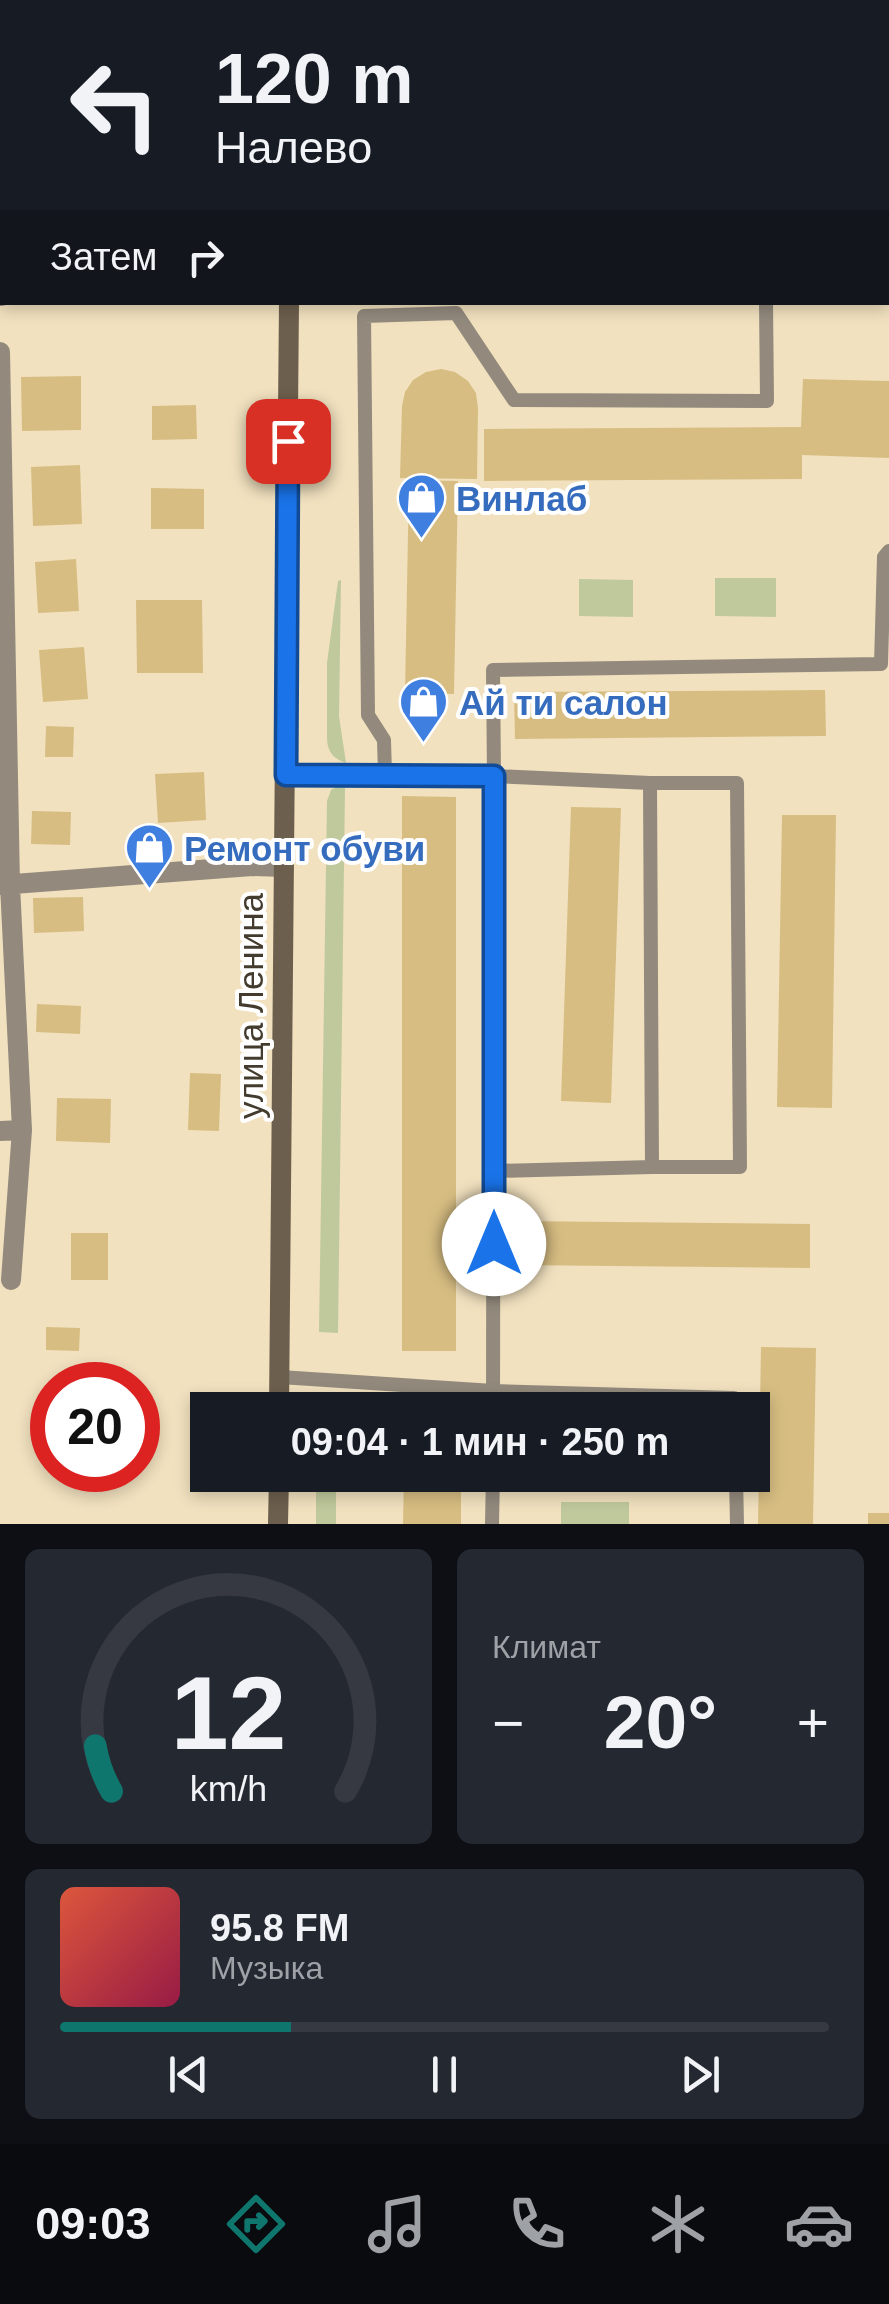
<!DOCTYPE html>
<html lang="ru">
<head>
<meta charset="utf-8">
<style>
	body { margin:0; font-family:Helvetica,sans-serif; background:#242831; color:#f1f3f6; height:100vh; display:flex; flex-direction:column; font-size:38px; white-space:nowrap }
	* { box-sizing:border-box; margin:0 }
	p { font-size:32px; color:#9ea1a6 }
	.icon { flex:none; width:55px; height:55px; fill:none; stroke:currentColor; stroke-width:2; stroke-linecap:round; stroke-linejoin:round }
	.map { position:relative; height:1524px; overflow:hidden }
	.drawer { display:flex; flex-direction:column; gap:25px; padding:25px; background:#0d0f14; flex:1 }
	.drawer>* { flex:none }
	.guide { position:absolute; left:0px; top:0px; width:890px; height:305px; box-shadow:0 5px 15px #0003; background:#171b24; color:#f1f3f6; overflow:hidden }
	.speed { position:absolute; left:30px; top:1362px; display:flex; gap:20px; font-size:50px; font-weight:700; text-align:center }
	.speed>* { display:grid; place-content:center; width:130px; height:130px; border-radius:50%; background:#171b24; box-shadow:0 5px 15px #0003; line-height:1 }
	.speed .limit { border:15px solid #d22; background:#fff; color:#111 }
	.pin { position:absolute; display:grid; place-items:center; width:85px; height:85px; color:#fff; margin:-42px; border-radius:20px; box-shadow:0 5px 15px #0006 }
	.me { position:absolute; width:110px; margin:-55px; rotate:0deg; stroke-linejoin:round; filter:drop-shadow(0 0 8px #0008) }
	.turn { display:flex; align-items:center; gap:35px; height:210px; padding:0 50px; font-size:45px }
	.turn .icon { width:130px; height:130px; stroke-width:2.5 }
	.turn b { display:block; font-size:70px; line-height:85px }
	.then { display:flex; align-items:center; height:95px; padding:0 50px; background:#0003; gap:20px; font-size:38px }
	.big { font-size:75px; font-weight:700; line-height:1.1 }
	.drawer .widget { flex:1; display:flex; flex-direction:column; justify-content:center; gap:15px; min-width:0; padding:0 35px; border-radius:15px; background:#242831 }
	.drawer .dial { align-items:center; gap:0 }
	.dial svg { height:260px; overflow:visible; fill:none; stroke:#363941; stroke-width:7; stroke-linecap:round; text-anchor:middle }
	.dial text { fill:#f1f3f6; stroke:none }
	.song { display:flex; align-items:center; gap:30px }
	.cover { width:120px; height:120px; border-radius:15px; background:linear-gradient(135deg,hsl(10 70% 55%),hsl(340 70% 35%)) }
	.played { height:10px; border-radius:5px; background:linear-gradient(90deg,#0f766e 30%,#363941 30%) }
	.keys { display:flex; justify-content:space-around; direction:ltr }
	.heat { display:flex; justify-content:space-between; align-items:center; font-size:55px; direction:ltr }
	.drawer .tiles { flex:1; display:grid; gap:25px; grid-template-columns:1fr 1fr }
	.widget:last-child { grid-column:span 2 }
	.trip { position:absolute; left:190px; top:1392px; width:580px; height:100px; border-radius:0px; background:#171b24; box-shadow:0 5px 15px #0003; font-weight:700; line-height:100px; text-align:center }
	.tabs { display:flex; height:160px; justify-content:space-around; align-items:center; background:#090b0e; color:#9ea1a6 }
	.tabs .icon { width:70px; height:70px }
	.tabs .on { color:#0f766e }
	.tabs b { font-size:45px; color:#f1f3f6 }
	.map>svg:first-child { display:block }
	.green { fill:#bfc99c }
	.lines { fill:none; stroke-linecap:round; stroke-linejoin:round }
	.stream { stroke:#72add2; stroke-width:8 }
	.building { fill:#d7bd82 }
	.service { stroke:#938a7d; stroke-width:14 }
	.minor { stroke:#938a7d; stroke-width:20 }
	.secondary { stroke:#6d5f4d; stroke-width:20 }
	.route-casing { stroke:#114b97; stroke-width:25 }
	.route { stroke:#1a73e8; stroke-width:18 }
	.labels { text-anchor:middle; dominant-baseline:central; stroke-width:8; stroke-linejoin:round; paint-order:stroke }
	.shop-label { font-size:35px; font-weight:bold; fill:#366cbe; stroke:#fff; text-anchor:start }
	.street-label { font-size:35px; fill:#433c2e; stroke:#fff }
</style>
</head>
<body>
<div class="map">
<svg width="889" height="1524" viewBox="0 0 889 1524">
	<rect width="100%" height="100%" fill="#f1e1bf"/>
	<path class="green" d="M715,578H776V617L715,616Z
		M579,579L633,580V617L579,616Z
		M341,580L339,716L346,763C332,758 327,751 327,736V663L338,581Z
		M336,787H345L338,1333L319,1332L327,801L331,790Z
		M316,1475H336V1524H316Z
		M561,1502H629V1524H561Z"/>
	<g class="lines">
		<path class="stream" d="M0,50H2
			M888,143H889"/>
	</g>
	<path class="building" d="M441,369L455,372L468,381L476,393L478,408L477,479L400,478L402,406L405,392L413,380L426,372Z
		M81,376V430L22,431L21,377Z
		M803,379L889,381V458L802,455V479L484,481V429L801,427Z
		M196,405L197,439L152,440V406Z
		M80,465L82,524L33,526L31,467Z
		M409,480L458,481L454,694L405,693Z
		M151,488L204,489V529H151Z
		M76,559L79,611L38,613L35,562Z
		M136,600H202L203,673H137Z
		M84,647L88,699L43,702L39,650Z
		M825,690L826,736L515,739L514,692Z
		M46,726L74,727L73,757H45Z
		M204,772L206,820L158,823L155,774Z
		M402,796L456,797V1351H402Z
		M571,807L621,808L611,1103L561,1101Z
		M32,811L71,812L70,845L31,844Z
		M782,815H836L832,1108L777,1107Z
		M83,897L84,931L34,933L33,898Z
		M37,1004L81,1006L80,1034L36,1032Z
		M190,1073L221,1074L219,1131L188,1130Z
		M57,1098L111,1099L110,1143L56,1141Z
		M515,1221L810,1224V1268L514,1265Z
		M71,1233H108V1280H71Z
		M46,1327L80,1328L79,1351L46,1350Z
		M761,1347L816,1348L813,1524H758Z
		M404,1475H461V1524H403Z
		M868,1513H889V1524H868Z"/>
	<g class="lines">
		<path class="service" d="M604,2L605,0
			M0,18H2
			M385,774L384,740L368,715L364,316L456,313L514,400L767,401L766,302
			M285,775L385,774L494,776L493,1410
			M650,783L652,1167H740L737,783H650L494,776L493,670L881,664L884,557L889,551
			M494,1171L652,1167
			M280,1377L493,1391L734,1398V1410
			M736,1475L737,1524
			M492,1524L493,1475"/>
		<path class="minor" d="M0,296H2
			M0,352L10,885L22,1130L11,1280
			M0,885L252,866L284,867
			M0,1131L22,1130"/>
		<path class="secondary" d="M289,2V0
			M888,245H889
			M279,1410L289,302
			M278,1524L279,1475"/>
	</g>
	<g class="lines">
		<defs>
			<path id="route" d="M288,441L286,775L494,776V1244"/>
		</defs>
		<use href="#route" class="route-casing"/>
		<use href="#route" class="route"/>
	</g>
	<defs>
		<symbol id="shop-pin" viewBox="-11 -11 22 30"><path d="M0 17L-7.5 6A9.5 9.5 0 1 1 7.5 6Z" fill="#3f7fe0" stroke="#fff"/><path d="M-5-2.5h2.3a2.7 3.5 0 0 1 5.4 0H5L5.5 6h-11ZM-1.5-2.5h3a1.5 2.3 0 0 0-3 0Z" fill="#fff"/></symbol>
	</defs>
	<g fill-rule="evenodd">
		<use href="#shop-pin" x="394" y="470" width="55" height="75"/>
		<use href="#shop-pin" x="396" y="674" width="55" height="75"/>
		<use href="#shop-pin" x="122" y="820" width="55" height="75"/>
	</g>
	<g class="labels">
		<g class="shop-label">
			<text x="456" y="498">Винлаб</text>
			<text x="459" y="702">Ай ти салон</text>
			<text x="184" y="848">Ремонт обуви</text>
		</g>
		<g class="street-label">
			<text transform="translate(250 1006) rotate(-90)">улица Ленина</text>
		</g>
	</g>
</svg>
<div class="speed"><div class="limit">20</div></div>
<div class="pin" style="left:288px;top:441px;background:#d93025"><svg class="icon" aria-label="arrive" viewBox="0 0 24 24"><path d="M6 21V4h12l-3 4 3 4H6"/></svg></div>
<svg class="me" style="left:494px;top:1244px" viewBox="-20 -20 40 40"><circle r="19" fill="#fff"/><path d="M0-13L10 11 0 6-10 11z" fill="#1a73e8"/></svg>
<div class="trip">09:04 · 1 мин · 250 m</div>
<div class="guide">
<div class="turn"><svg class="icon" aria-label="left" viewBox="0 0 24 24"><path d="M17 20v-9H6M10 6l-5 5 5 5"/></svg><div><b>120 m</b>Налево</div></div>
<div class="then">Затем<svg class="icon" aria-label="right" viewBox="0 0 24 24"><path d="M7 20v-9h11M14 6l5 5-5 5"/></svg></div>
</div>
</div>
<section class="drawer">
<div class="tiles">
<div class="widget dial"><svg viewBox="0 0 100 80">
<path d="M14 69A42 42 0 1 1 86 69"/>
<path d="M14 69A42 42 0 0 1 9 55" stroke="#0f766e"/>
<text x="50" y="56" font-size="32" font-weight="700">12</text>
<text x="50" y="72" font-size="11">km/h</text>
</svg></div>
<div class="widget"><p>Климат</p>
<div class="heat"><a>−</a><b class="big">20°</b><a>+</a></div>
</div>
<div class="widget">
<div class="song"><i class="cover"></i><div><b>95.8 FM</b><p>Музыка</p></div></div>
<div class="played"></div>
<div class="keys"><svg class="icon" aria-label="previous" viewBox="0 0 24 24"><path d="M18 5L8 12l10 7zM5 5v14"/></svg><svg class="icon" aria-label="pause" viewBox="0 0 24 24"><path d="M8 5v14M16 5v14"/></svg><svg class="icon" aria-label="next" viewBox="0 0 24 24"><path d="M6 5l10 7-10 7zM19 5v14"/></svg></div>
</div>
</div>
</section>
<nav class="tabs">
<b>09:03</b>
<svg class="icon on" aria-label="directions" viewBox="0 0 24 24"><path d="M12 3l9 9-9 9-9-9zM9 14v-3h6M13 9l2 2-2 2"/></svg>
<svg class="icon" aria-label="music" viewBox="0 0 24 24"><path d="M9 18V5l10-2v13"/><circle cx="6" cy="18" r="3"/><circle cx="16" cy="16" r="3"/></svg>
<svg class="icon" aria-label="phone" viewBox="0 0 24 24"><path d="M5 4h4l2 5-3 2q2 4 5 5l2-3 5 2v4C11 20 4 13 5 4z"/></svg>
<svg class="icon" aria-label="climate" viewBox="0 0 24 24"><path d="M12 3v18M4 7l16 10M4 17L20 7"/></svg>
<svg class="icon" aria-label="car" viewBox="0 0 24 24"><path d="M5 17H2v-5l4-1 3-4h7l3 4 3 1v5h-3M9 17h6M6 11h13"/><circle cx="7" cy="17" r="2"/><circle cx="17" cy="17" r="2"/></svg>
</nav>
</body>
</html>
